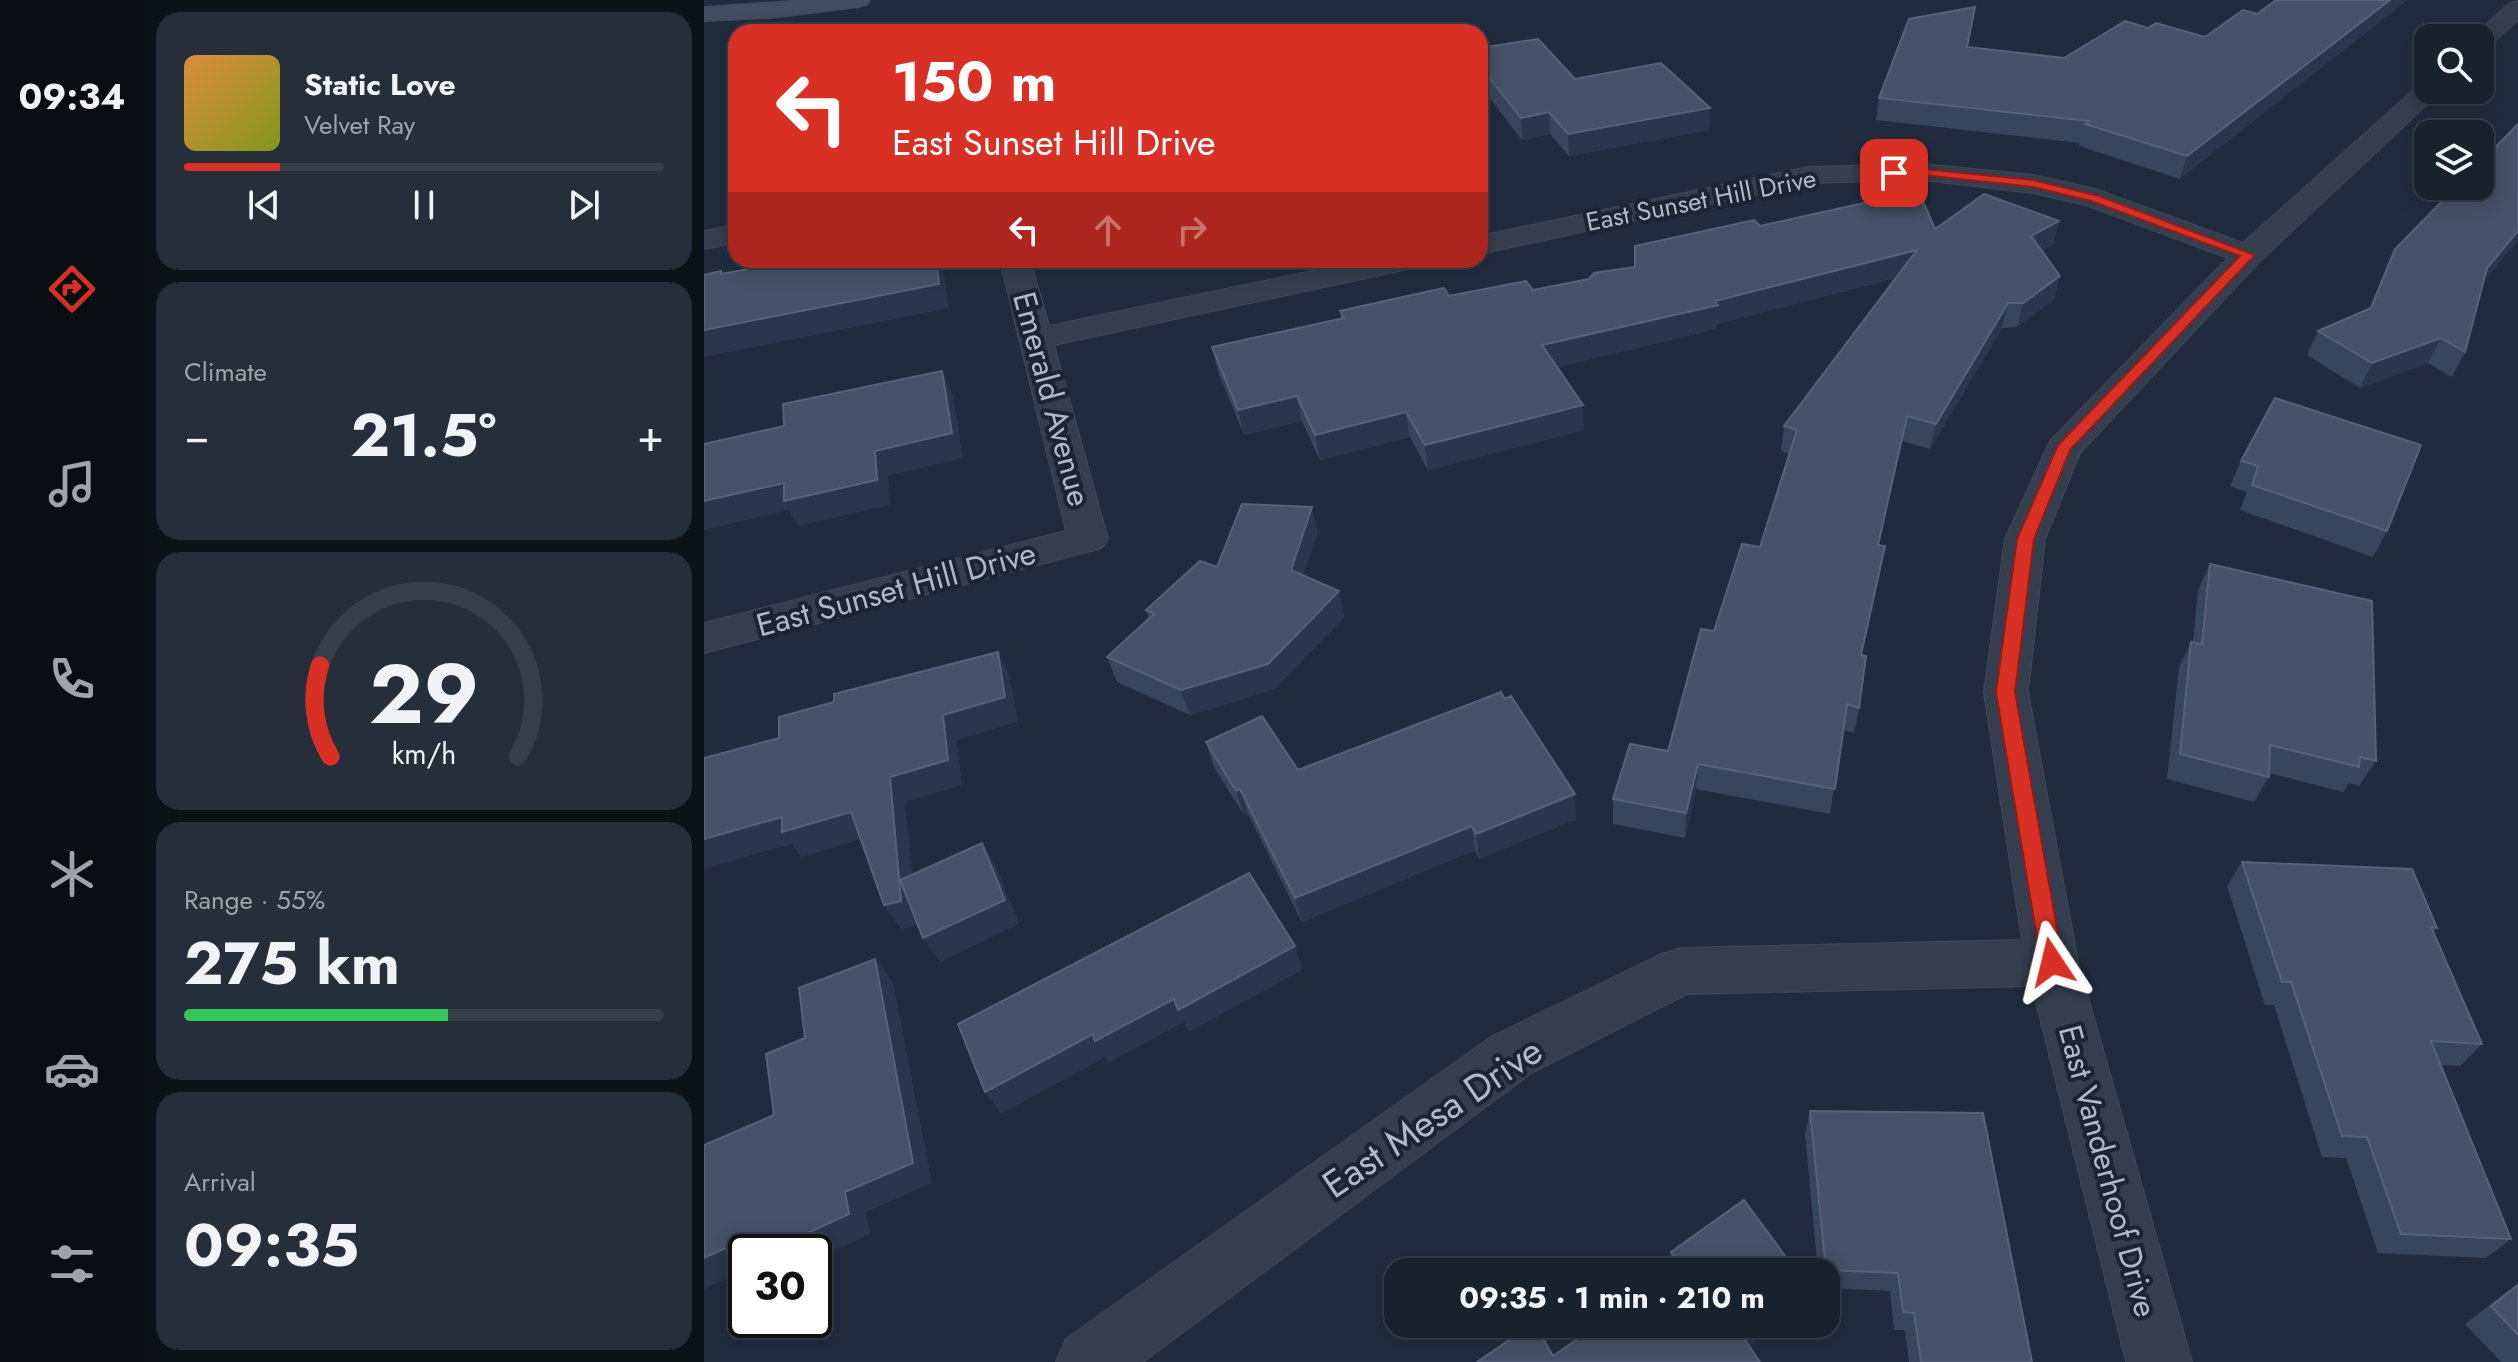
<!DOCTYPE html>
<html lang="en">
<head>
<meta charset="utf-8">
<style>
	body { margin:0; font-family:Jost,sans-serif; background:#252e3a; color:#f1f3f6; height:100vh; display:flex; flex-direction:column; font-size:30px; white-space:nowrap }
	* { box-sizing:border-box; margin:0 }
	p { font-size:26px; color:#9fa3aa }
	.icon { flex:none; width:44px; height:44px; fill:none; stroke:currentColor; stroke-width:2; stroke-linecap:round; stroke-linejoin:round }
	.map { position:relative; flex:1; overflow:hidden }
	.drawer { display:flex; flex-direction:column; gap:12px; padding:12px; background:#0d1219; width:560px }
	.drawer>* { flex:none }
	.banner { position:absolute; left:24px; top:24px; width:760px; height:244px; border-radius:24px; box-shadow:0 4px 20px #0003,0 0 0 2px #363e4a; background:#d93025; color:#fff; overflow:hidden }
	.buttons { position:absolute; left:1710px; top:24px; display:grid; gap:16px }
	.buttons a { display:grid; place-items:center; width:80px; height:80px; border-radius:16px; background:#18212e; box-shadow:0 4px 20px #0003,0 0 0 2px #363e4a; font-size:40px }
	.speed { position:absolute; left:24px; top:1234px; display:flex; gap:16px; font-size:40px; font-weight:700; text-align:center }
	.speed>* { display:grid; place-content:center; width:104px; height:104px; border-radius:50%; background:#18212e; box-shadow:0 4px 20px #0003,0 0 0 2px #363e4a; line-height:1 }
	.speed .limit { border:4px solid #111; border-radius:12px; background:#fff; color:#111 }
	.pin { position:absolute; display:grid; place-items:center; width:68px; height:68px; color:#fff; margin:-34px; border-radius:16px; box-shadow:0 4px 12px #0006 }
	.me { position:absolute; width:88px; margin:-44px; rotate:350deg; stroke-linejoin:round; filter:drop-shadow(0 0 6px #0008) }
	.turn { display:flex; align-items:center; gap:28px; height:168px; padding:0 32px; font-size:36px }
	.turn .icon { width:104px; height:104px; stroke-width:2.5 }
	.turn b { display:block; font-size:56px; line-height:68px }
	.lanes { display:flex; align-items:center; height:76px; padding:0 32px; background:#0003; justify-content:center; gap:40px; direction:ltr }
	.lanes .off { opacity:.35 }
	.big { font-size:60px; font-weight:700; line-height:1.1 }
	.drawer .widget { flex:1; display:flex; flex-direction:column; justify-content:center; gap:12px; min-width:0; padding:0 28px; border-radius:24px; background:#252e3a }
	.drawer .dial { align-items:center; gap:0 }
	.dial svg { height:208px; overflow:visible; fill:none; stroke:#363e4a; stroke-width:7; stroke-linecap:round; text-anchor:middle }
	.dial text { fill:#f1f3f6; stroke:none }
	.song { display:flex; align-items:center; gap:24px }
	.cover { width:96px; height:96px; border-radius:12px; background:linear-gradient(135deg,hsl(30 70% 55%),hsl(70 70% 35%)) }
	.played { height:8px; border-radius:4px; background:linear-gradient(90deg,#d93025 20%,#363e4a 20%) }
	.keys { display:flex; justify-content:space-around; direction:ltr }
	.heat { display:flex; justify-content:space-between; align-items:center; font-size:44px; direction:ltr }
	.charge { height:12px; border-radius:6px; background:linear-gradient(90deg,#34c759 55%,#363e4a 0) }
	.trip { position:absolute; left:680px; top:1258px; width:456px; height:80px; border-radius:24px; background:#18212e; box-shadow:0 4px 20px #0003,0 0 0 2px #363e4a; font-weight:700; line-height:80px; text-align:center }
	main { display:flex; flex:1; min-height:0 }
	.tabs { display:flex; flex-direction:column; width:144px; justify-content:space-around; align-items:center; background:#0a0d12; color:#9fa3aa }
	.tabs .icon { width:56px; height:56px }
	.tabs .current { color:#d93025 }
	.tabs b { font-size:36px; color:#f1f3f6 }
	.map>svg:first-child { display:block }
	.lines { fill:none; stroke-linecap:round; stroke-linejoin:round }
	.street-casing { stroke:#3e4857; stroke-width:2 }
	.secondary-casing { stroke:#3e4857; stroke-width:2 }
	.street { fill:#343e4e; fill-rule:evenodd }
	.secondary { fill:#424d62; fill-rule:evenodd }
	.wall { fill:#38465b }
	.shaded-wall { fill:#29364b }
	.building { fill:#455267; stroke:#566277; stroke-width:2 }
	.route { fill:#d93025; stroke:#8d1f18; stroke-width:2 }
	.labels { text-anchor:middle; dominant-baseline:central; stroke-width:8; stroke-linejoin:round; paint-order:stroke }
	.far-street-label { font-size:26px; fill:#b0b9ca; stroke:#1a2433 }
	.street-label { font-size:32px; fill:#b0b9ca; stroke:#1a2433 }
	.near-street-label { font-size:38px; fill:#b0b9ca; stroke:#1a2433 }
</style>
</head>
<body>
<main>
<nav class="tabs">
<b>09:34</b>
<svg class="icon current" aria-label="directions" viewBox="0 0 24 24"><path d="M12 3l9 9-9 9-9-9zM9 14v-3h6M13 9l2 2-2 2"/></svg>
<svg class="icon" aria-label="music" viewBox="0 0 24 24"><path d="M9 18V5l10-2v13"/><circle cx="6" cy="18" r="3"/><circle cx="16" cy="16" r="3"/></svg>
<svg class="icon" aria-label="phone" viewBox="0 0 24 24"><path d="M5 4h4l2 5-3 2q2 4 5 5l2-3 5 2v4C11 20 4 13 5 4z"/></svg>
<svg class="icon" aria-label="climate" viewBox="0 0 24 24"><path d="M12 3v18M4 7l16 10M4 17L20 7"/></svg>
<svg class="icon" aria-label="car" viewBox="0 0 24 24"><path d="M5 17H2v-5l4-1 3-4h7l3 4 3 1v5h-3M9 17h6M6 11h13"/><circle cx="7" cy="17" r="2"/><circle cx="17" cy="17" r="2"/></svg>
<svg class="icon" aria-label="filters" viewBox="0 0 24 24"><path d="M4 7h16M4 17h16"/><circle cx="9" cy="7" r="2"/><circle cx="15" cy="17" r="2"/></svg>
</nav>
<section class="drawer">
<div class="widget">
<div class="song"><i class="cover"></i><div><b>Static Love</b><p>Velvet Ray</p></div></div>
<div class="played"></div>
<div class="keys"><svg class="icon" aria-label="previous" viewBox="0 0 24 24"><path d="M18 5L8 12l10 7zM5 5v14"/></svg><svg class="icon" aria-label="pause" viewBox="0 0 24 24"><path d="M8 5v14M16 5v14"/></svg><svg class="icon" aria-label="next" viewBox="0 0 24 24"><path d="M6 5l10 7-10 7zM19 5v14"/></svg></div>
</div>
<div class="widget"><p>Climate</p>
<div class="heat"><a>−</a><b class="big">21.5°</b><a>+</a></div>
</div>
<div class="widget dial"><svg viewBox="0 0 100 80">
<path d="M14 69A42 42 0 1 1 86 69"/>
<path d="M14 69A42 42 0 0 1 10 34" stroke="#d93025"/>
<text x="50" y="56" font-size="32" font-weight="700">29</text>
<text x="50" y="72" font-size="11">km/h</text>
</svg></div>
<div class="widget"><p>Range · 55%</p><b class="big">275 km</b><div class="charge"></div></div>
<div class="widget"><p>Arrival</p><b class="big">09:35</b></div>
</section>
<div class="map">
<svg width="1814" height="1362" viewBox="0 0 1814 1362">
	<rect width="100%" height="100%" fill="#202c3e"/>
	<g class="lines">
		<defs>
			<path id="street" d="M1814,1V20L1784,47L1776,49V38L1768,37L1806,3Z
				M1724,82V90H1737L1733,95L1555,262L1376,453L1341,539L1324,692L1374,962L1488,1362H1422L1328,986L983,994L827,1073L439,1362H352L362,1339L787,1037L958,954L977,948L1318,940L1280,692L1301,539L1346,441L1524,258L1382,205L1329,193L1219,180L1104,183L776,254V236L1104,167L1219,164L1329,175L1391,189L1539,243L1715,85Z
				M32,225V243L0,249V231Z
				M296,260H326L345,326L660,260H719L715,267L704,269L350,345L404,539L398,548L0,653V623L362,531Z"/>
			<path id="secondary" d="M101,0H166L163,5L155,7L68,18L0,21V7Z"/>
		</defs>
		<use href="#street" class="street-casing"/>
		<use href="#secondary" class="secondary-casing"/>
		<use href="#street" class="street"/>
		<use href="#secondary" class="secondary"/>
	</g>
	<path class="wall" d="M1539,10L1476,179L1375,146L1376,143L1172,120L1175,98L1263,47L1360,58L1444,28L1501,37Z
		M776,48L871,79L1006,108L1005,130L865,156L846,134L818,140L776,86Z
		M1814,124V240L1779,281L1761,352L1748,377L1724,363L1656,388L1603,355L1614,331L1665,309L1691,249Z
		M1355,221L1349,245L1338,251L1356,276L1350,300L1313,327L1298,328L1226,449L1198,441L1175,545L1157,655L1155,708L1150,733L1139,730L1126,814L992,789L981,838L909,824V799L964,751L1010,631L1056,547L1086,454L1077,451L1080,426L1191,278L1013,324L1012,329L853,367L880,430L724,470L706,437L616,460L598,421L540,435L514,372L508,347L637,318L636,311L745,296L829,290L885,279L930,267L931,246L1056,226L1231,229Z
		M1571,398L1683,531L1669,557L1536,510L1543,492L1526,486L1537,461Z
		M614,532L599,575L635,591L640,617L571,689L486,715L413,682L403,657L445,619L442,610L513,567Z
		M1506,564L1672,761L1655,786L1645,783L1639,792L1565,773V777L1550,802L1463,779L1475,667L1487,642H1489L1494,590Z
		M502,742L594,770L872,819L775,859L771,850L598,922L544,814L540,815L510,767Z
		M1538,862L1733,928L1729,932L1778,1044L1756,1066L1736,1065L1807,1239L1782,1258L1674,1253L1642,1158L1618,1157L1570,1005H1561L1523,886Z
		M1106,1111L1328,1362H1205L1201,1330H1190L1186,1291L1122,1288V1272H1114L1101,1133Z
		M967,1252L1093,1272H966L965,1270Z
		M1814,1283V1362H1797L1761,1324Z"/>
	<path class="shaded-wall" d="M1686,0H1704L1476,179L1483,156Z
		M1006,108L1005,130L865,156L864,134Z
		M845,112L846,134L818,140L817,118Z
		M1355,221L1349,245L1321,260L1327,236Z
		M1814,231V240L1770,292L1783,268Z
		M1213,250L1208,273L1013,324L1012,329L839,370L838,345Z
		M232,260H237L238,262L245,308L0,357V330Z
		M1356,276L1350,300L1313,327L1319,303Z
		M1304,303L1298,328L1226,449L1232,424Z
		M1737,338L1724,363L1656,388L1668,363Z
		M238,371L249,395L259,458L184,476L186,505L94,526L85,510L0,530V501L171,451Z
		M593,396L598,421L540,435L534,410Z
		M879,405L880,430L724,470L721,445Z
		M702,412L706,437L616,460L611,435Z
		M608,507L614,532L593,595L587,570Z
		M635,591L640,617L571,689L486,715L477,690Z
		M294,652L306,677L314,722L253,740L258,785L201,802L214,925L197,929L180,905L186,777Z
		M994,764L992,789L981,838L982,813Z
		M536,789L544,814L540,815L532,791Z
		M871,794L872,819L775,859L772,834Z
		M147,812L164,837L97,857L87,844L0,869V839L78,817Z
		M768,826L771,850L598,922L591,898Z
		M278,843L292,867L315,924L236,962L219,938Z
		M591,946L598,970L485,1032L480,1022L404,1063L401,1057L297,1114L281,1092L389,1034Z
		M171,959L189,982L228,1183L162,1212L166,1234L110,1260V1252H42V1269L0,1289V1258L141,1192Z
		M1056,1324H1074L1035,1354L1039,1337Z"/>
	<path class="building" d="M1572,0H1686L1483,156L1381,124L1385,121L1175,98L1205,19L1271,7L1263,47L1360,58L1421,21L1444,28L1452,23L1501,37L1539,10L1553,14Z
		M158,28L173,32H140Z
		M834,39L871,79L957,63L1006,108L864,134L845,112L817,118L776,66V48Z
		M1814,124V231L1783,268L1761,352L1737,338L1668,363L1614,331L1667,308L1691,249L1753,186H1776V163Z
		M1280,194L1355,221L1327,236L1356,276L1319,303H1304L1232,424L1203,416L1174,545L1181,546L1157,655L1162,656L1155,708L1143,704L1131,789L994,764L982,813L909,799L926,744L964,751L997,629L1010,631L1038,544L1056,547L1093,430L1080,426L1213,250L1011,301L1014,305L838,345L879,405L721,445L702,412L611,435L593,396L534,410L508,347L640,318L636,311L740,288L745,296L822,281L829,290L885,279L890,273L931,267V246L1050,220L1056,226L1164,202L1219,201L1231,229Z
		M92,260H232L235,284L0,330V275L17,271V274Z
		M238,371L248,433L171,451L173,480L80,501V483L0,501V444L80,426L79,404Z
		M1571,398L1717,445L1683,531L1548,485L1554,466L1537,461Z
		M538,504L608,507L587,570L635,591L564,664L477,690L403,657L450,614L442,610L496,561L513,567Z
		M1506,564L1668,601L1672,761L1656,757L1655,767L1566,745L1565,777L1476,754L1487,642L1498,644Z
		M294,652L301,697L239,715L244,760L186,777L197,901L180,905L147,812L78,832V817L0,839V758L75,738V717L130,702V694Z
		M797,692L801,699L807,696L871,794L772,834L768,826L591,898L536,789L532,791L502,742L558,716L594,770Z
		M278,843L301,900L219,938L196,880Z
		M1538,862L1708,869L1733,928L1727,927L1778,1044L1727,1041L1807,1239L1697,1234L1663,1137L1638,1136L1587,982H1578Z
		M545,873L591,946L474,1010L470,999L391,1041L389,1034L281,1092L254,1024Z
		M171,959L209,1163L141,1192L145,1214L64,1252H47L46,1237L0,1258V1145L70,1115L62,1054L101,1038L95,988Z
		M1106,1111L1279,1113L1328,1362H1217L1210,1313L1199,1312L1194,1273L1122,1270Z
		M1040,1200L1093,1272H970L978,1266L967,1252Z
		M1814,1285V1335L1787,1306Z
		M829,1324H831L849,1356L895,1324H1056L1039,1337L1056,1362H773Z"/>
	<path class="route" d="M1190,169H1219L1329,180L1395,196L1551,255L1366,450L1330,539L1311,692L1359,962L1356,969L1348,972L1341,969L1337,962L1292,692L1313,539L1354,445L1536,256L1387,201L1329,187L1219,175H1186L1184,173Z"/>
	<g class="labels">
		<g class="far-street-label">
			<text transform="translate(997 200) rotate(-11)">East Sunset Hill Drive</text>
		</g>
		<g class="street-label">
			<text transform="translate(348 399) rotate(75)">Emerald Avenue</text>
			<text transform="translate(192 589) rotate(-15)">East Sunset Hill Drive</text>
			<text transform="translate(1404 1171) rotate(75)">East Vanderhoof Drive</text>
		</g>
		<g class="near-street-label">
			<text transform="translate(728 1117) rotate(-34)">East Mesa Drive</text>
		</g>
	</g>
</svg>
<div class="buttons">
<a><svg class="icon" aria-label="search" viewBox="0 0 24 24"><circle cx="10" cy="10" r="6"/><path d="M15 15l6 6"/></svg></a>
<a><svg class="icon" aria-label="layers" viewBox="0 0 24 24"><path d="M12 4l9 5-9 5-9-5zM3 14l9 5 9-5"/></svg></a>
</div>
<div class="speed"><div class="limit">30</div></div>
<div class="pin" style="left:1190px;top:173px;background:#d93025"><svg class="icon" aria-label="arrive" viewBox="0 0 24 24"><path d="M6 21V4h12l-3 4 3 4H6"/></svg></div>
<svg class="me" style="left:1348px;top:962px" viewBox="-20 -20 40 40"><path d="M0-17L14 15 0 8-14 15z" fill="#d93025" stroke="#fff" stroke-width="4"/></svg>
<div class="trip">09:35 · 1 min · 210 m</div>
<div class="banner">
<div class="turn"><svg class="icon" aria-label="left" viewBox="0 0 24 24"><path d="M17 20v-9H6M10 6l-5 5 5 5"/></svg><div><b>150 m</b>East Sunset Hill Drive</div></div>
<div class="lanes"><svg class="icon" aria-label="left" viewBox="0 0 24 24"><path d="M17 20v-9H6M10 6l-5 5 5 5"/></svg><svg class="icon off" aria-label="ahead" viewBox="0 0 24 24"><path d="M12 20V5M6 11l6-6 6 6"/></svg><svg class="icon off" aria-label="right" viewBox="0 0 24 24"><path d="M7 20v-9h11M14 6l5 5-5 5"/></svg></div>
</div>
</div>
</main>
</body>
</html>
